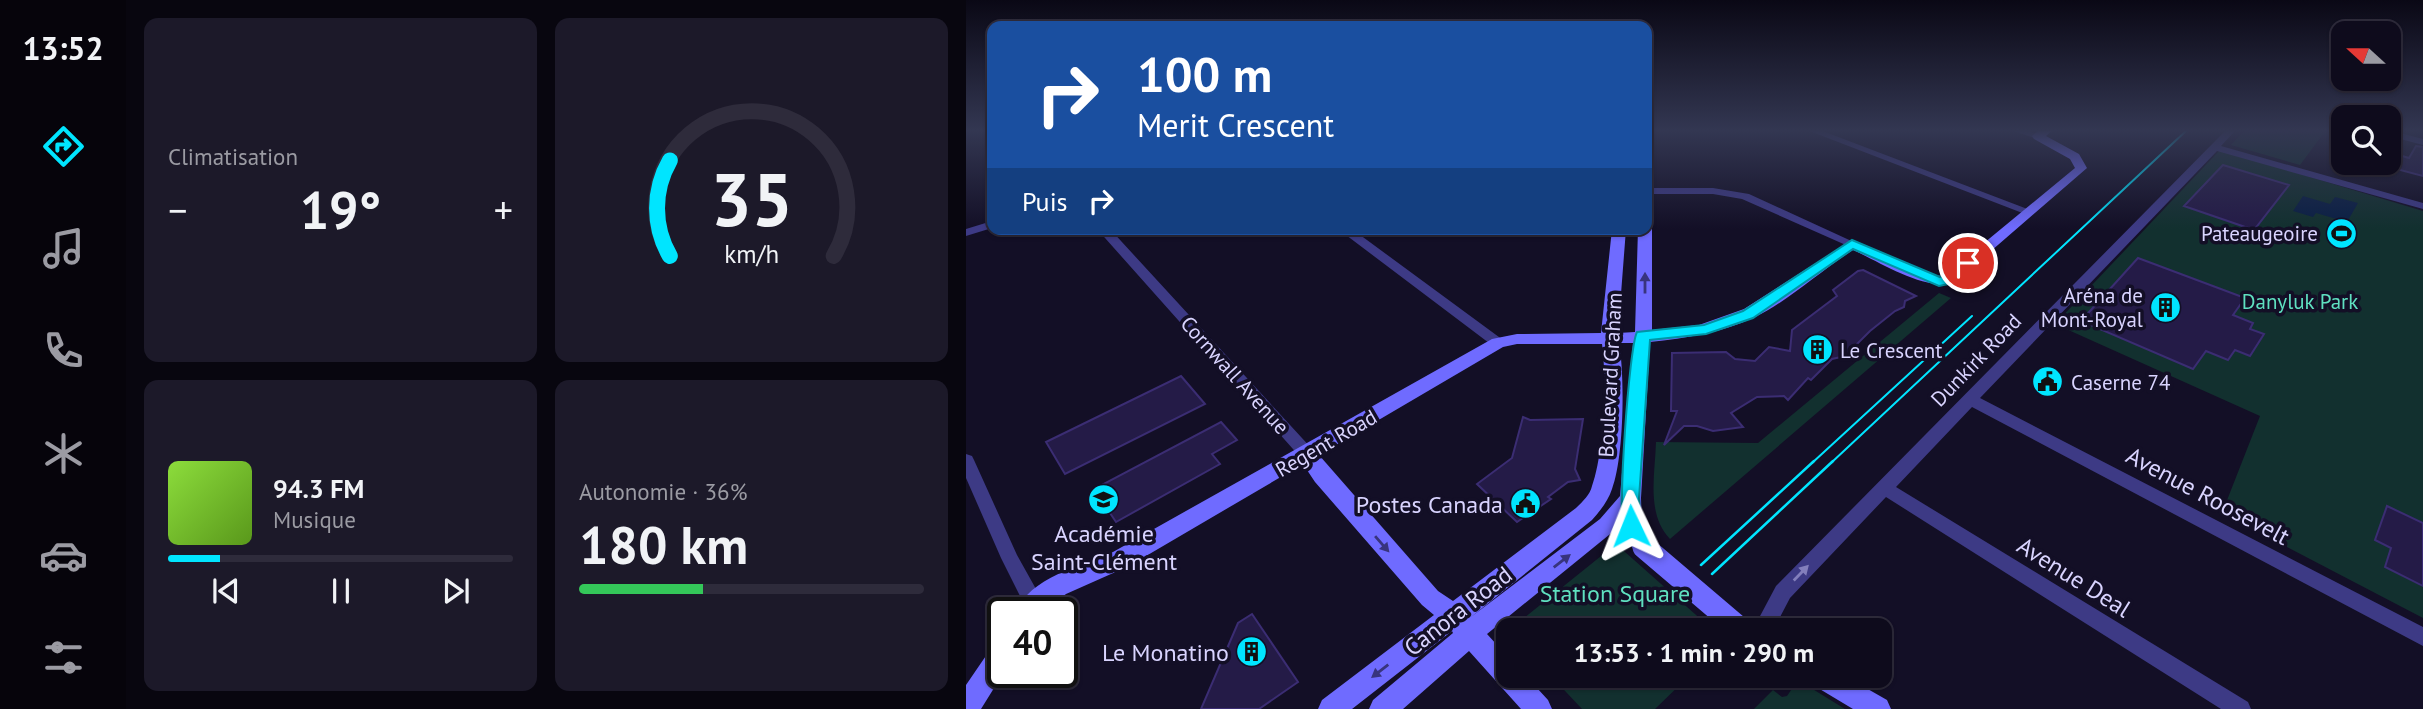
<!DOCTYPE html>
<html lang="fr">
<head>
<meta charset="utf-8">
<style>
	body { margin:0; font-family:"PT Sans",sans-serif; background:#1c1929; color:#f1f3f6; height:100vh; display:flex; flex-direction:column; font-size:26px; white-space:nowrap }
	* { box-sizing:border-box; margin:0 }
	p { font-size:23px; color:#9b9ba3 }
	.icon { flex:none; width:38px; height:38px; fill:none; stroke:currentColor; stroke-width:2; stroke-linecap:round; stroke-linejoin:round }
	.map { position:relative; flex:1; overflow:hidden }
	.panel { display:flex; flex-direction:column; gap:18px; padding:18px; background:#08060f; width:840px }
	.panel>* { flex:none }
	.hud { position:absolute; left:21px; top:21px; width:665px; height:214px; border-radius:14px; box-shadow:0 2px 5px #0004,0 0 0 2px #2e2b3b; background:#1a4fa0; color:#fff; overflow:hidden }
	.needle { width:46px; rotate:291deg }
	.fabs { position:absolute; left:1365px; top:21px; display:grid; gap:14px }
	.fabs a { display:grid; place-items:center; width:70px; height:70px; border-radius:14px; background:#0e0b1c; box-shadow:0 2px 5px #0004,0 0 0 2px #2e2b3b; font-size:35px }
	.speed { position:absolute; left:21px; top:597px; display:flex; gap:14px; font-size:35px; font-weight:700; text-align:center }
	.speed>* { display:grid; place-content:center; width:91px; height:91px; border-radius:50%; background:#0e0b1c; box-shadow:0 2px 5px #0004,0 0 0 2px #2e2b3b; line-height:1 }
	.speed .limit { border:4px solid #111; border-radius:10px; background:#fff; color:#111 }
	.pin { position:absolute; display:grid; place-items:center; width:60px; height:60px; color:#fff; margin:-30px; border:4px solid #fff; border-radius:50%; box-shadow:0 2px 7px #0007 }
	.me { position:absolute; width:77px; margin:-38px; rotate:358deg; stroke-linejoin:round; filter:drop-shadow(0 0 5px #0008) }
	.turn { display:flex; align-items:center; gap:24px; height:147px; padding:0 35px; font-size:32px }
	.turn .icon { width:91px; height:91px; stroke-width:2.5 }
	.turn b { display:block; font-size:49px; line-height:60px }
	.then { display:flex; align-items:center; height:66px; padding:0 35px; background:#0003; gap:14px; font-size:26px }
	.big { font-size:52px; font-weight:600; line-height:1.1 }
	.panel .widget { flex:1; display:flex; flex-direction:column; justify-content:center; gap:10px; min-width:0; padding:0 24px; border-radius:14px; background:#1c1929 }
	.panel .dial { align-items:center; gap:0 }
	.dial svg { height:182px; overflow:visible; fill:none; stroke:#2e2b3b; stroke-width:7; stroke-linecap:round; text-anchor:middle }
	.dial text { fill:#f1f3f6; stroke:none }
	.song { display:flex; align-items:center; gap:21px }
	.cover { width:84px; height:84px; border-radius:10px; background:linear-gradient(135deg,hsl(90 70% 55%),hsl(90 70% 35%)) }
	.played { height:7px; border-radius:4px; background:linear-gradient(90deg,#00e5ff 15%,#2e2b3b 15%) }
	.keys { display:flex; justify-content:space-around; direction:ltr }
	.heat { display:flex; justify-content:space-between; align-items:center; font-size:38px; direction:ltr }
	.charge { height:10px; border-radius:5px; background:linear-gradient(90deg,#34c759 36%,#2e2b3b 0) }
	.panel .tiles { flex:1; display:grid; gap:18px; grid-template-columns:repeat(2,1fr) }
	.trip { position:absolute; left:530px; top:618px; width:396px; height:70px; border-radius:14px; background:#0e0b1c; box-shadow:0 2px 5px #0004,0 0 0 2px #2e2b3b; font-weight:600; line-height:70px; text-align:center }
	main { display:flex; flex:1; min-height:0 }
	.tabs { display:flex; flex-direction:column; width:126px; justify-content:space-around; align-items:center; background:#06040b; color:#9b9ba3 }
	.tabs .icon { width:49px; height:49px }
	.tabs .active { color:#00e5ff }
	.tabs b { font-size:32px; color:#f1f3f6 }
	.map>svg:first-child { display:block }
	.green { fill:#12302f }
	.water { fill:#0a1f44 }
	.building { fill:#241b47; stroke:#3b2d73; stroke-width:2 }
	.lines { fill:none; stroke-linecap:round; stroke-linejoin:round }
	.street { fill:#3d3a85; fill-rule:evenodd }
	.secondary { fill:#6f6bff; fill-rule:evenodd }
	.tram-far1 { stroke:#00e5ff; stroke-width:2 }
	.tram { stroke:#00e5ff; stroke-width:2.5 }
	.secondary-bridge { stroke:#6f6bff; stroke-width:23 }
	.oneway { fill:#38347d }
	.oneway2 { fill:#837fbc }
	.route { fill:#00e5ff; stroke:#0095a6; stroke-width:2 }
	.labels { text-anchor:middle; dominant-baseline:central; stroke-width:7; stroke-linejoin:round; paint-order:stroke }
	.poi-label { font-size:21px; fill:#d9d4ff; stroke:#130f26; text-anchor:end }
	.park-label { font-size:21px; fill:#5fe0c0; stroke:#130f26 }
	.street-label { font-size:21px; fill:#d9d4ff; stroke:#130f26 }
	.near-street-label { font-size:24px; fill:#d9d4ff; stroke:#130f26 }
	.near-poi-label { font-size:24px; fill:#d9d4ff; stroke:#130f26; text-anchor:end }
	.near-park-label { font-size:24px; fill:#5fe0c0; stroke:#130f26 }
</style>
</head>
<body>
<main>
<nav class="tabs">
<b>13:52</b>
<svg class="icon active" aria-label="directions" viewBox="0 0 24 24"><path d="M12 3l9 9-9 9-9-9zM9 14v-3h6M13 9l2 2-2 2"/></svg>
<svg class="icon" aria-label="music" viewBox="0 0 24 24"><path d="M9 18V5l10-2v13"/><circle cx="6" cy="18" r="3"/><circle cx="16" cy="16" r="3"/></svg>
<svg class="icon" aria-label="phone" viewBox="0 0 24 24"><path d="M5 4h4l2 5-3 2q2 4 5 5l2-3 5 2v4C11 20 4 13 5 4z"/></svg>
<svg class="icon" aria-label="climate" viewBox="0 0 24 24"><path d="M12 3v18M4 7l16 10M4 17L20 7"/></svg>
<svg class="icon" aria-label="car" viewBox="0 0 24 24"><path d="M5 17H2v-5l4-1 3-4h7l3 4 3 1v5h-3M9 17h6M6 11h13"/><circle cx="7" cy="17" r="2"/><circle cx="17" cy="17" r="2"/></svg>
<svg class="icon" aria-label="filters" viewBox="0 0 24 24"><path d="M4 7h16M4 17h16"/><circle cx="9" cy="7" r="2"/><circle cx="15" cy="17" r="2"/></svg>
</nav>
<section class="panel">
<div class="tiles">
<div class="widget"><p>Climatisation</p>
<div class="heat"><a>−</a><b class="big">19°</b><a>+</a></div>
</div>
<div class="widget dial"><svg viewBox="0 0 100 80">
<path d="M14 69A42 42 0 1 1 86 69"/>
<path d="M14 69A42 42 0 0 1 14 27" stroke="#00e5ff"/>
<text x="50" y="56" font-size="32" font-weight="700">35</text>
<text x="50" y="72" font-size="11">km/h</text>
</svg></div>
<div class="widget">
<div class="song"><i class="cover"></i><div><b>94.3 FM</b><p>Musique</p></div></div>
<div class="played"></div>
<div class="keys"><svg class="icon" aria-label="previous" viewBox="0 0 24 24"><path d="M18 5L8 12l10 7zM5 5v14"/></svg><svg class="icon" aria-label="pause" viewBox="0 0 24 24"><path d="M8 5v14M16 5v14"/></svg><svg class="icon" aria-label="next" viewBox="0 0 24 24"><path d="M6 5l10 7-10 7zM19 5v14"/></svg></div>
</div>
<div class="widget"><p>Autonomie · 36%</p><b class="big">180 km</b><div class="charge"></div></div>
</div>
</section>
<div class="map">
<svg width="1457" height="709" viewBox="0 0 1457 709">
	<rect width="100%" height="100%" fill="#130f26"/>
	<path class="green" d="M1279,130H1360L1334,165L1265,145Z
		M1254,150L1457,211V618L1256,513L1294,416L1089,324Z
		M973,293L985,298L704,539C680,514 689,475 690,442L792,443Z
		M650,544L747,630H543Z
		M585,676H723L689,709H616Z
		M832,680L879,709H788L807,690L816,697L821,696Z"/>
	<path class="water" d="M1337,196L1364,204L1369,197L1392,203L1381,222L1350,213L1347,217L1327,211Z"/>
	<path class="building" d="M1450,146L1457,147V176L1423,167V152L1443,158Z
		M1257,165L1323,185L1288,230L1218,206Z
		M1172,258L1279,298L1267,315L1287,323L1284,329L1298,334L1284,356L1269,350L1262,360L1240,351L1227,369L1115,321Z
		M897,270L950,296L939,301L938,307L929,311L904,331L885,350L875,357L866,359L845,380L842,378L822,400L818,396L791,397L765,413L777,427L747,431L731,426H718L698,445L711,411H705L706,353L760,352L769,359L789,361L803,347L824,351L826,330L871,296L867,290L892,271Z
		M215,376L239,404L99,474L80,442Z
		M557,417L564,420L617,419L609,469L614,480L602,482L582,497L585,499L551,522L511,484L546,458Z
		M255,422L271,440L246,454L254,464L150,522L128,489Z
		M1421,506L1457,523V586L1419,567L1425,548L1409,540Z
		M286,614L332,682L293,709H235L272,623Z"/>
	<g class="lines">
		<path class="street" d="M841,130H854L1069,212L1067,214H1059Z
			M1044,130H1059L1077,136L1072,139Z
			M1260,130H1270L1255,146L1457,203V209L1251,151L1014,398L1457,627V646L1006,407L930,487L1282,702L1285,709H1255L920,497L824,598L813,619L811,630H791L793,618L810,586Z
			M1423,130L1457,139V145L1423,136Z
			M681,188H747L783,194L892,244L890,246H882L776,199L747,194H681Z
			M26,221V228L0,236V229Z
			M131,229H144L347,450L349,454L347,458L341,460L335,458Z
			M372,229H386L537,340L539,343L537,346H527Z
			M0,454L6,456L8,460L51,555L75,598L78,604L75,610L68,612L61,610L35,558L0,478Z"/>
		<path class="secondary" d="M681,130H687V148L681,152Z
			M1073,130H1087L1080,136L1113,154L1121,168L988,283C958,291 914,262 887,250C854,271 824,300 789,317C756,333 720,338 684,342L675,498L676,525L689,547L686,554L678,556L670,554L654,526L521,634L542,657V676H560L582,700L586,709H555L503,651L437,709H403L407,700L487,633L486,631L386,709H352L356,700L468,615L456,605L349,482L337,464L163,566L100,594L76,612H50C63,578 116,565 147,552L526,339L551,334L635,333L646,229H660L652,333L669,332L672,229H681V225L686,229V330L733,325L778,309L886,240L966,275L978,276L1109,168L1104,159L1068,139L1066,136ZM653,343H667L654,496L634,519L505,617L626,520C634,511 642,501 646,489C658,458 659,376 653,343ZM551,344H636C641,379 638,453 626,486C624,495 617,501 610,508L487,601L472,591L353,455L537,347Z
			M37,640L38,672L15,709H0V685L28,644Z
			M843,676H879L921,700L925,709H887L847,685Z"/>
		<path class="tram-far1" d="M846,463L1006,316
			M865,463L1221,130"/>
		<path class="tram" d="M735,565L848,461
			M746,574L867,461"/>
		<path class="secondary-bridge" d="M678,547L772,627"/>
	</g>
	<defs><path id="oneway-solid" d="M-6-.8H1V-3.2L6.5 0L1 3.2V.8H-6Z" transform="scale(1.75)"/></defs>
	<g class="oneway">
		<use href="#oneway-solid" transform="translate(679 283) rotate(-90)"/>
		<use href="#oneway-solid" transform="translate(416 544) rotate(49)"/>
		<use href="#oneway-solid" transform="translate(596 561) rotate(-38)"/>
		<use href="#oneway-solid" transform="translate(414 671) rotate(142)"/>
	</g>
	<use class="oneway2" href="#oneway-solid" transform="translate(835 573) rotate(-46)"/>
	<linearGradient id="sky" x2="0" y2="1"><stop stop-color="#0a0815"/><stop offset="0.57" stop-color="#333752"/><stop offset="1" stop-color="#333752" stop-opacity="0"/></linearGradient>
	<rect width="1457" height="229" fill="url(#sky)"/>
	<path class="route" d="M886,240L974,277L1002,259L1009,263L987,283L973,286L887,249L787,318L740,334L684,340L673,498L675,526L672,532L665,535L658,532C651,518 663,347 671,332L738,325L777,311Z"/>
	<defs>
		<symbol id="stadium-disc" viewBox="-11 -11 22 22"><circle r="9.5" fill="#00e5ff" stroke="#130f26"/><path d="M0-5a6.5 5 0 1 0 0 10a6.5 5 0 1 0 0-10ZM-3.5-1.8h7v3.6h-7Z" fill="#111"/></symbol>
		<symbol id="building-disc" viewBox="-11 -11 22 22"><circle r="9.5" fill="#00e5ff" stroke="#130f26"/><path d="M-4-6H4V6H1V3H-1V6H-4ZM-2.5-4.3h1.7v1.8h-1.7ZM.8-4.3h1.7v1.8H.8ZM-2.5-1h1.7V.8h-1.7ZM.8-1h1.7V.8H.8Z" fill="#111"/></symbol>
		<symbol id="civic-disc" viewBox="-11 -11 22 22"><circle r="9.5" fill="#00e5ff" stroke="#130f26"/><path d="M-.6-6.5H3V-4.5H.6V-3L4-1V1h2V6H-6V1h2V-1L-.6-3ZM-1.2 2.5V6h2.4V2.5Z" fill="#111"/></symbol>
		<symbol id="school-disc" viewBox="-11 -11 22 22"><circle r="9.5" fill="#00e5ff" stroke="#130f26"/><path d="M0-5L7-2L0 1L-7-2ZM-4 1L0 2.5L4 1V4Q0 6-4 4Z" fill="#111"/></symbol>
	</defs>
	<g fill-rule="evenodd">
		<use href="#stadium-disc" x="1358" y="216" width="35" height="35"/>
		<use href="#building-disc" x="1182" y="290" width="35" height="35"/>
		<use href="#building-disc" x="834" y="332" width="35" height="35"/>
		<use href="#civic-disc" x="1064" y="364" width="35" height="35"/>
		<use href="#school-disc" x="120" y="482" width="35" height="35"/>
		<use href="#civic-disc" x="542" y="486" width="35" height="35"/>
		<use href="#building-disc" x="268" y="634" width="35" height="35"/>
	</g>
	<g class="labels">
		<g class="poi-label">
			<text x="1352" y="233">Pateaugeoire</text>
			<text x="1177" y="295">Aréna de<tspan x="1177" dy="24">Mont-Royal</tspan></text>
			<text x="874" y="350" text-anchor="start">Le Crescent</text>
			<text x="1105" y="382" text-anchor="start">Caserne 74</text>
		</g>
		<g class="park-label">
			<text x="1334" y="301">Danyluk Park</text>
		</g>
		<g class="street-label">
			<text transform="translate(1010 360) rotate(-46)">Dunkirk Road</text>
			<text transform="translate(269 375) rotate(48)">Cornwall Avenue</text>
			<text transform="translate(644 375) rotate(-87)">Boulevard Graham</text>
			<text transform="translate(360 443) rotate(-30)">Regent Road</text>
		</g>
		<g class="near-street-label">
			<text transform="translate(1242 496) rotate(28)">Avenue Roosevelt</text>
			<text transform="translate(1108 577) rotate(32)">Avenue Deal</text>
			<text transform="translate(492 611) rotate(-38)">Canora Road</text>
		</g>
		<g class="near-poi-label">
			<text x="537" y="504">Postes Canada</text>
			<text x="138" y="533" text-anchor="middle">Académie<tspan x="138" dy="28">Saint-Clément</tspan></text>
			<text x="263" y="652">Le Monatino</text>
		</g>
		<g class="near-park-label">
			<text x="649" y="593">Station Square</text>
		</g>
	</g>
</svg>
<div class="fabs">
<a><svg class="needle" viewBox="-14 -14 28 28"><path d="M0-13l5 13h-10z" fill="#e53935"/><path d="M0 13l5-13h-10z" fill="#9b9ba3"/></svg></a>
<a><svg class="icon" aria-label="search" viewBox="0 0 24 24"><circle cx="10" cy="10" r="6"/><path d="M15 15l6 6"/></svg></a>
</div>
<div class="speed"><div class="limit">40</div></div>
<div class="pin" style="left:1002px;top:263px;background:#d93025"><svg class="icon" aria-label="arrive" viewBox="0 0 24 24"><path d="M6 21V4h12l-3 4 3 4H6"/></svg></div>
<svg class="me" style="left:665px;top:526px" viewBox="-20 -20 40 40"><path d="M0-17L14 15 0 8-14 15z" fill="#00e5ff" stroke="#fff" stroke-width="4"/></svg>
<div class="trip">13:53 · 1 min · 290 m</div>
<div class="hud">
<div class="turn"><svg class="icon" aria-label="right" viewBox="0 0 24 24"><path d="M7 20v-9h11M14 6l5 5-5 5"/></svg><div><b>100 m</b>Merit Crescent</div></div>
<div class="then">Puis<svg class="icon" aria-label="right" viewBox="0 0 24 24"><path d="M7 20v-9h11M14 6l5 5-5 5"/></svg></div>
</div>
</div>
</main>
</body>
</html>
